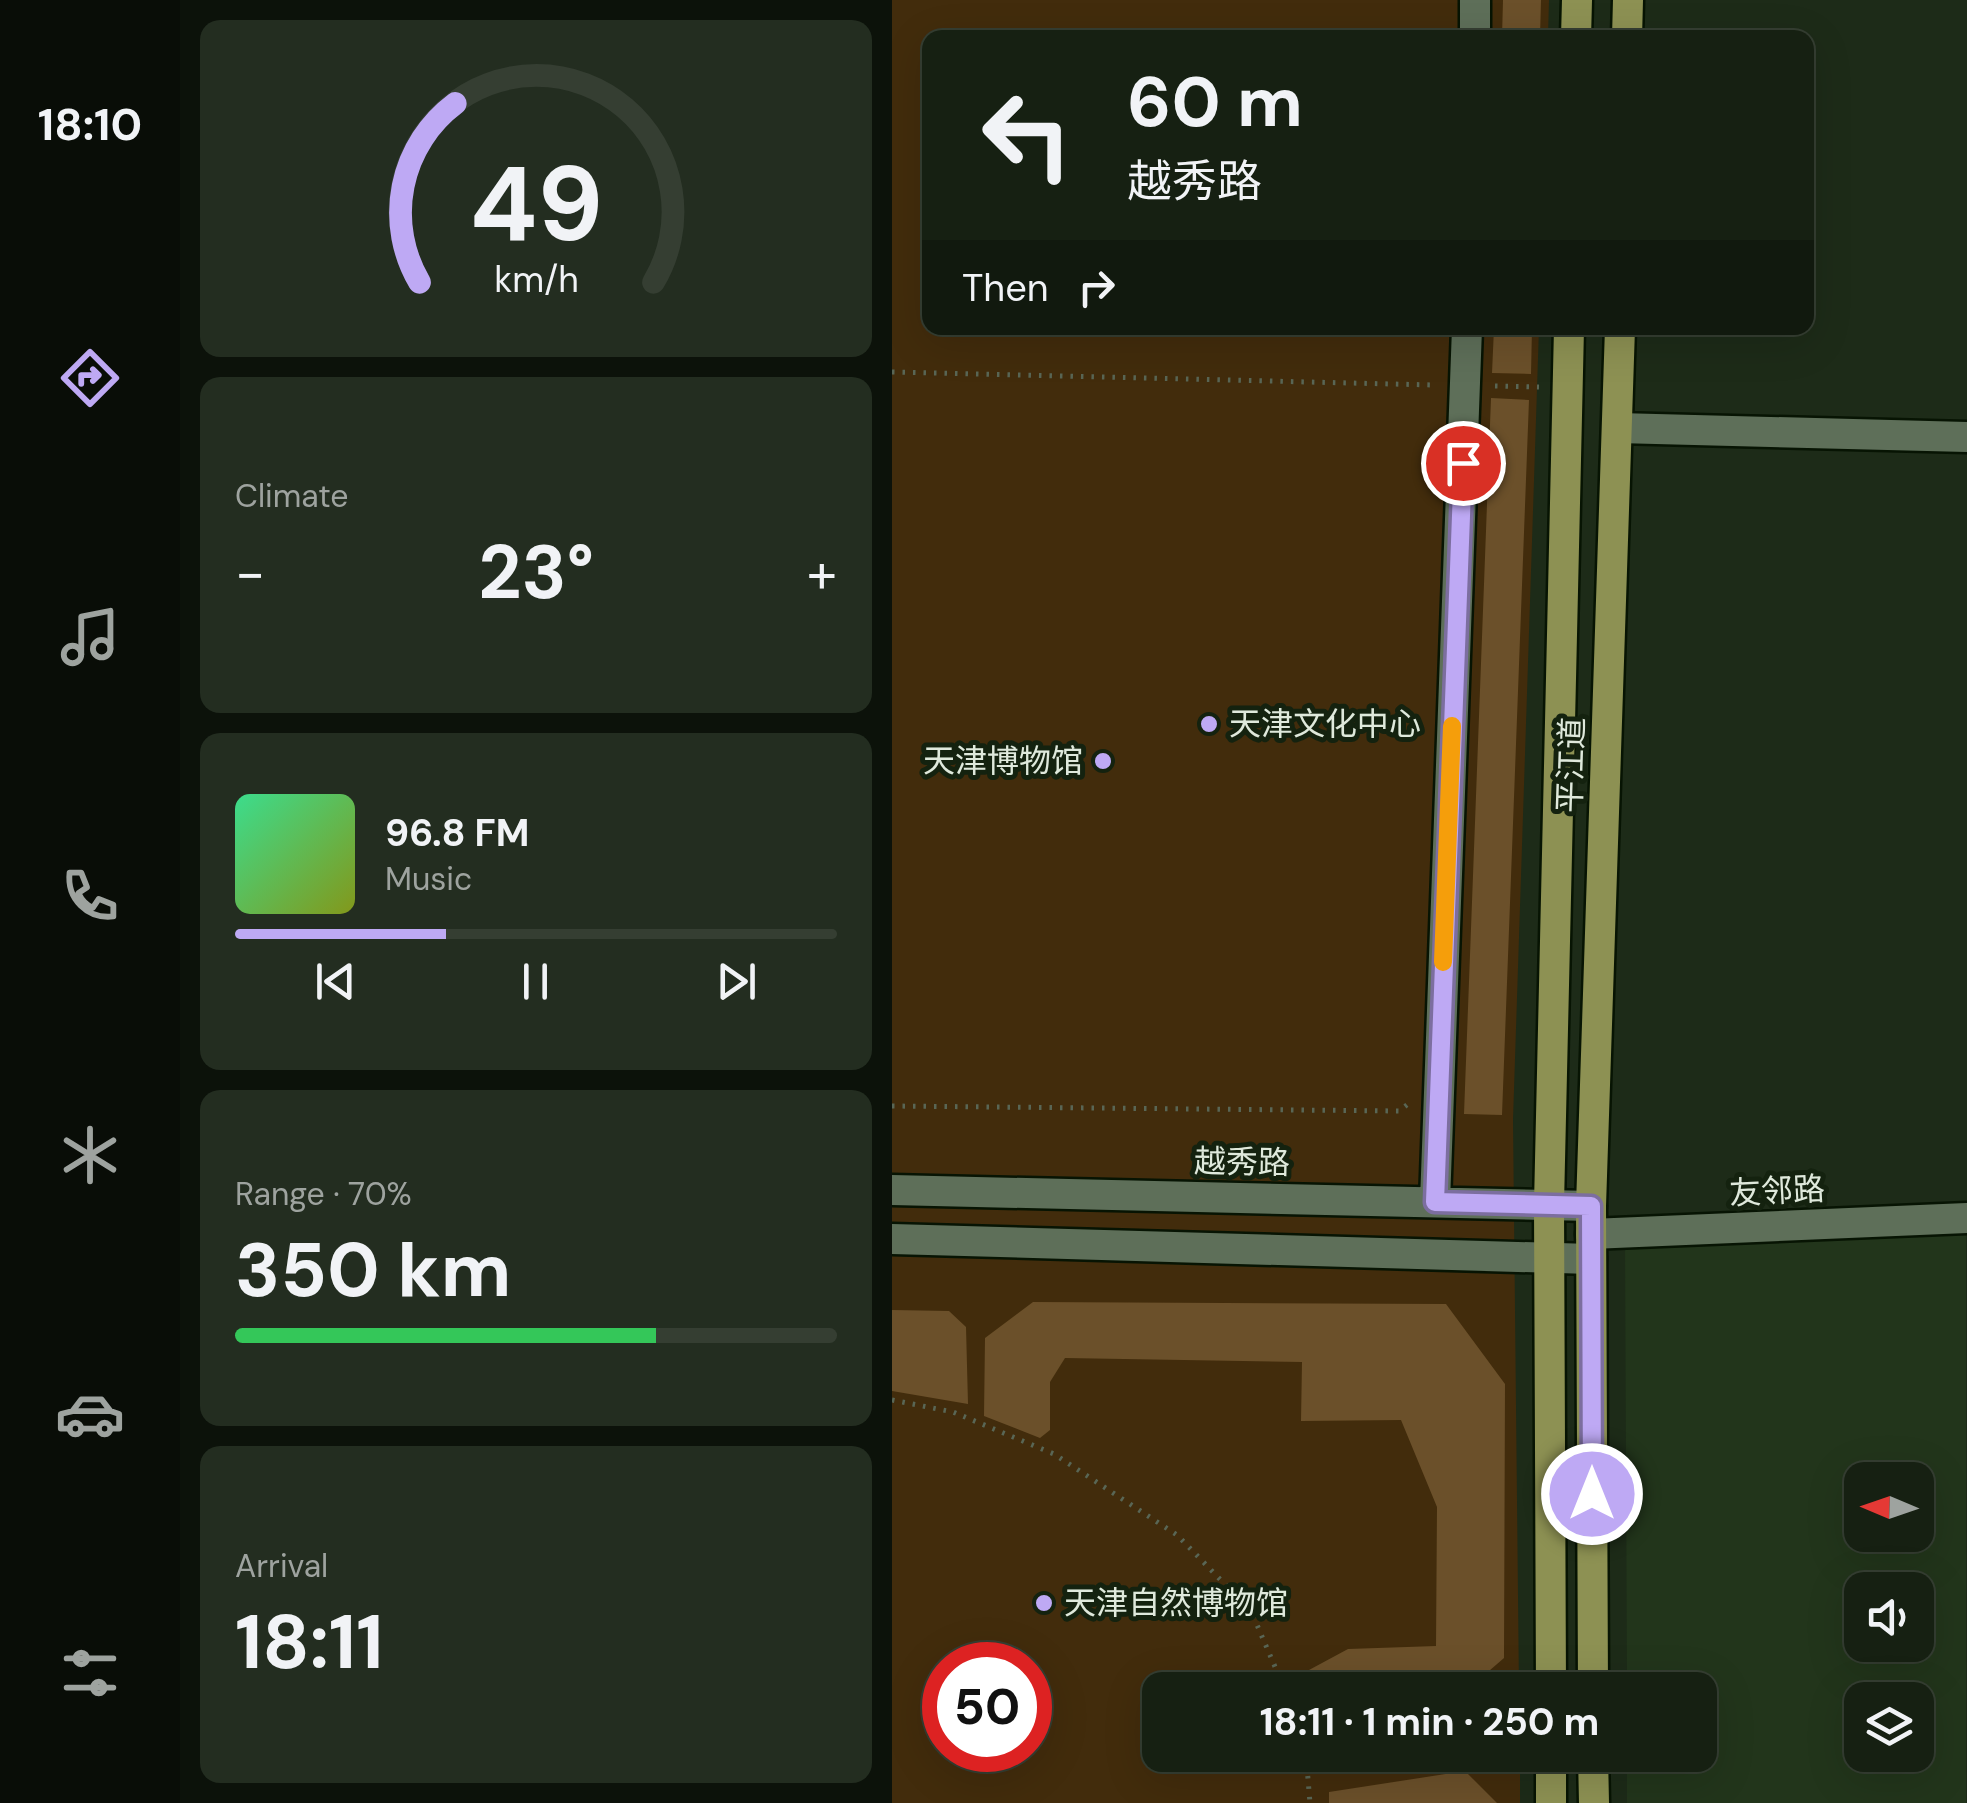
<!DOCTYPE html>
<html lang="en">
<head>
<meta charset="utf-8">
<style>
	body { margin:0; font-family:"DM Sans","Noto Sans SC",sans-serif; background:#232d20; color:#f1f3f6; height:100vh; display:flex; flex-direction:column; font-size:38px; white-space:nowrap }
	* { box-sizing:border-box; margin:0 }
	p { font-size:32px; color:#9ea39f }
	.icon { flex:none; width:55px; height:55px; fill:none; stroke:currentColor; stroke-width:2; stroke-linecap:round; stroke-linejoin:round }
	.map { position:relative; flex:1; overflow:hidden }
	.drawer { display:flex; flex-direction:column; gap:20px; padding:20px; background:#0c120a; width:712px }
	.drawer>* { flex:none }
	.top-card { position:absolute; left:30px; top:30px; width:892px; height:305px; border-radius:20px; box-shadow:0 10px 40px #0002,0 0 0 2px #353e32; background:#162012; color:#f1f3f6; overflow:hidden }
	.needle { width:65px; rotate:272deg }
	.tools { position:absolute; left:952px; top:1462px; display:grid; gap:20px }
	.tools a { display:grid; place-items:center; width:90px; height:90px; border-radius:20px; background:#162012; box-shadow:0 10px 40px #0002,0 0 0 2px #353e32; font-size:50px }
	.speed { position:absolute; left:30px; top:1642px; display:flex; gap:20px; font-size:50px; font-weight:700; text-align:center }
	.speed>* { display:grid; place-content:center; width:130px; height:130px; border-radius:50%; background:#162012; box-shadow:0 10px 40px #0002,0 0 0 2px #353e32; line-height:1 }
	.speed .limit { border:15px solid #d22; background:#fff; color:#111 }
	.pin { position:absolute; display:grid; place-items:center; width:85px; height:85px; color:#fff; margin:-42px; border:5px solid #fff; border-radius:50%; box-shadow:0 2px 10px #0007 }
	.me { position:absolute; width:110px; margin:-55px; rotate:0deg; stroke-linejoin:round; filter:drop-shadow(0 0 8px #0008) }
	.turn { display:flex; align-items:center; gap:35px; height:210px; padding:0 40px; font-size:45px }
	.turn .icon { width:130px; height:130px; stroke-width:2.5 }
	.turn b { display:block; font-size:70px; line-height:85px }
	.then { display:flex; align-items:center; height:95px; padding:0 40px; background:#0003; gap:20px; font-size:38px }
	.big { font-size:75px; font-weight:700; line-height:1.1 }
	.drawer .widget { flex:1; display:flex; flex-direction:column; justify-content:center; gap:15px; min-width:0; padding:0 35px; border-radius:20px; background:#232d20 }
	.drawer .dial { align-items:center; gap:0 }
	.dial svg { height:260px; overflow:visible; fill:none; stroke:#353e32; stroke-width:7; stroke-linecap:round; text-anchor:middle }
	.dial text { fill:#f1f3f6; stroke:none }
	.song { display:flex; align-items:center; gap:30px }
	.cover { width:120px; height:120px; border-radius:15px; background:linear-gradient(135deg,hsl(150 70% 55%),hsl(70 70% 35%)) }
	.played { height:10px; border-radius:5px; background:linear-gradient(90deg,#bea9f4 35%,#353e32 35%) }
	.keys { display:flex; justify-content:space-around; direction:ltr }
	.heat { display:flex; justify-content:space-between; align-items:center; font-size:55px; direction:ltr }
	.charge { height:15px; border-radius:8px; background:linear-gradient(90deg,#34c759 70%,#353e32 0) }
	.trip { position:absolute; left:250px; top:1672px; width:575px; height:100px; border-radius:20px; background:#162012; box-shadow:0 10px 40px #0002,0 0 0 2px #353e32; font-weight:700; line-height:100px; text-align:center }
	main { display:flex; flex:1; min-height:0 }
	.tabs { display:flex; flex-direction:column; width:180px; justify-content:space-around; align-items:center; background:#090d07; color:#9ea39f }
	.tabs .icon { width:70px; height:70px }
	.tabs .current { color:#bea9f4 }
	.tabs b { font-size:45px; color:#f1f3f6 }
	.map>svg:first-child { display:block }
	.built { fill:#22351b; fill-rule:evenodd }
	.green { fill:#422c0c; fill-rule:evenodd }
	.forest { fill:#6b502a }
	.lines { fill:none; stroke-linecap:round; stroke-linejoin:round }
	.minor-casing { stroke:#071403; stroke-width:35 }
	.major-casing { stroke:#071403; stroke-width:35 }
	.path { stroke:#596655; stroke-width:5; stroke-dasharray:2.5 8; stroke-linecap:butt }
	.minor { stroke:#5e6f59; stroke-width:30 }
	.major { stroke:#8d9153; stroke-width:30 }
	.route-casing { stroke:#7c6e9f; stroke-width:25 }
	.route { stroke:#bea9f4; stroke-width:18 }
	.slow { stroke:#f59e0b; stroke-width:18 }
	.poi-dot { fill:#bea9f4; stroke:#14220f; stroke-width:4 }
	.labels { text-anchor:middle; dominant-baseline:central; stroke-width:10; stroke-linejoin:round; paint-order:stroke }
	.poi-label { font-size:32px; fill:#dfe9dc; stroke:#14220f; text-anchor:start }
	.street-label { font-size:32px; fill:#dfe9dc; stroke:#14220f }
</style>
</head>
<body>
<main>
<nav class="tabs">
<b>18:10</b>
<svg class="icon current" aria-label="directions" viewBox="0 0 24 24"><path d="M12 3l9 9-9 9-9-9zM9 14v-3h6M13 9l2 2-2 2"/></svg>
<svg class="icon" aria-label="music" viewBox="0 0 24 24"><path d="M9 18V5l10-2v13"/><circle cx="6" cy="18" r="3"/><circle cx="16" cy="16" r="3"/></svg>
<svg class="icon" aria-label="phone" viewBox="0 0 24 24"><path d="M5 4h4l2 5-3 2q2 4 5 5l2-3 5 2v4C11 20 4 13 5 4z"/></svg>
<svg class="icon" aria-label="climate" viewBox="0 0 24 24"><path d="M12 3v18M4 7l16 10M4 17L20 7"/></svg>
<svg class="icon" aria-label="car" viewBox="0 0 24 24"><path d="M5 17H2v-5l4-1 3-4h7l3 4 3 1v5h-3M9 17h6M6 11h13"/><circle cx="7" cy="17" r="2"/><circle cx="17" cy="17" r="2"/></svg>
<svg class="icon" aria-label="filters" viewBox="0 0 24 24"><path d="M4 7h16M4 17h16"/><circle cx="9" cy="7" r="2"/><circle cx="15" cy="17" r="2"/></svg>
</nav>
<section class="drawer">
<div class="widget dial"><svg viewBox="0 0 100 80">
<path d="M14 69A42 42 0 1 1 86 69"/>
<path d="M14 69A42 42 0 0 1 25 14" stroke="#bea9f4"/>
<text x="50" y="56" font-size="32" font-weight="700">49</text>
<text x="50" y="72" font-size="11">km/h</text>
</svg></div>
<div class="widget"><p>Climate</p>
<div class="heat"><a>−</a><b class="big">23°</b><a>+</a></div>
</div>
<div class="widget">
<div class="song"><i class="cover"></i><div><b>96.8 FM</b><p>Music</p></div></div>
<div class="played"></div>
<div class="keys"><svg class="icon" aria-label="previous" viewBox="0 0 24 24"><path d="M18 5L8 12l10 7zM5 5v14"/></svg><svg class="icon" aria-label="pause" viewBox="0 0 24 24"><path d="M8 5v14M16 5v14"/></svg><svg class="icon" aria-label="next" viewBox="0 0 24 24"><path d="M6 5l10 7-10 7zM19 5v14"/></svg></div>
</div>
<div class="widget"><p>Range · 70%</p><b class="big">350 km</b><div class="charge"></div></div>
<div class="widget"><p>Arrival</p><b class="big">18:11</b></div>
</section>
<div class="map">
<svg width="1075" height="1803" viewBox="0 0 1075 1803">
	<rect width="100%" height="100%" fill="#1d2b18"/>
	<path class="built" d="M1074,1229V1803H735V1755H808V1690H735L733,1247ZM970,1480H1025V1535H970ZM970,1590H1025V1645H970ZM970,1700H1025V1755H970Z"/>
	<path class="green" d="M0,0H657L656,37L38,38V328H647L621,1120L627,1690H268V1755H628V1803H0ZM52,1665H138V1750H52Z"/>
	<path class="forest" d="M611,0H649L648,37H610Z
		M602,328H640L639,374L600,373Z
		M599,398L637,400L610,1115L572,1114Z
		M141,1302L554,1304L613,1384L612,1658L575,1690H408L404,1677L456,1649L544,1646L545,1507L509,1420L409,1421L410,1362L173,1358L158,1382V1430L148,1438L92,1416L93,1338Z
		M0,1310L57,1311L74,1327L76,1404L0,1391Z
		M573,1771L605,1803H437V1792Z"/>
	<g class="lines">
		<defs>
			<path id="minor" d="M583,38V0
				M726,428L1075,437
				M0,1190L699,1206
				M543,1202L575,328
				M699,1234L1075,1218
				M0,1239L699,1259"/>
			<path id="major" d="M684,38L685,0
				M735,38L736,0
				M659,1690L657,1204L677,328
				M701,1690L699,1206L728,328
				M659,1755V1803
				M701,1755L702,1803"/>
		</defs>
		<use href="#minor" class="minor-casing"/>
		<use href="#major" class="major-casing"/>
		<path class="path" d="M0,372L542,385
			M603,386L647,387
			M0,1106L507,1111L516,1104
			M0,1400L61,1412L162,1454L285,1535L359,1611L393,1690
			M414,1755L418,1803"/>
		<use href="#minor" class="minor"/>
		<use href="#major" class="major"/>
	</g>
	<g class="lines">
		<defs>
			<path id="route" d="M571,463L543,1202L699,1206L700,1494"/>
		</defs>
		<use href="#route" class="route-casing"/>
		<use href="#route" class="route"/>
		<path class="slow" d="M551,962L560,726"/>
	</g>
	<g class="poi-dot">
		<circle cx="317" cy="724" r="10"/>
		<circle cx="211" cy="761" r="10"/>
		<circle cx="152" cy="1603" r="10"/>
	</g>
	<g class="labels">
		<g class="poi-label">
			<text x="337" y="724">天津文化中心</text>
			<text x="191" y="761" text-anchor="end">天津博物馆</text>
			<text x="172" y="1603">天津自然博物馆</text>
		</g>
		<g class="street-label">
			<text transform="translate(679 765) rotate(-88)">平江道</text>
			<text transform="translate(350 1162) rotate(1)">越秀路</text>
			<text transform="translate(885 1191) rotate(-3)">友邻路</text>
		</g>
	</g>
</svg>
<div class="tools">
<a><svg class="needle" viewBox="-14 -14 28 28"><path d="M0-13l5 13h-10z" fill="#e53935"/><path d="M0 13l5-13h-10z" fill="#9ea39f"/></svg></a>
<a><svg class="icon" aria-label="sound" viewBox="0 0 24 24"><path d="M4 9h4l5-4v14l-5-4H4zM17 9q2 3 0 6"/></svg></a>
<a><svg class="icon" aria-label="layers" viewBox="0 0 24 24"><path d="M12 4l9 5-9 5-9-5zM3 14l9 5 9-5"/></svg></a>
</div>
<div class="speed"><div class="limit">50</div></div>
<div class="pin" style="left:571px;top:463px;background:#d93025"><svg class="icon" aria-label="arrive" viewBox="0 0 24 24"><path d="M6 21V4h12l-3 4 3 4H6"/></svg></div>
<svg class="me" style="left:700px;top:1494px" viewBox="-20 -20 40 40"><circle r="17" fill="#bea9f4" stroke="#fff" stroke-width="3"/><path d="M0-11L8 9 0 5-8 9z" fill="#fff"/></svg>
<div class="trip">18:11 · 1 min · 250 m</div>
<div class="top-card">
<div class="turn"><svg class="icon" aria-label="left" viewBox="0 0 24 24"><path d="M17 20v-9H6M10 6l-5 5 5 5"/></svg><div><b>60 m</b>越秀路</div></div>
<div class="then">Then<svg class="icon" aria-label="right" viewBox="0 0 24 24"><path d="M7 20v-9h11M14 6l5 5-5 5"/></svg></div>
</div>
</div>
</main>
</body>
</html>
